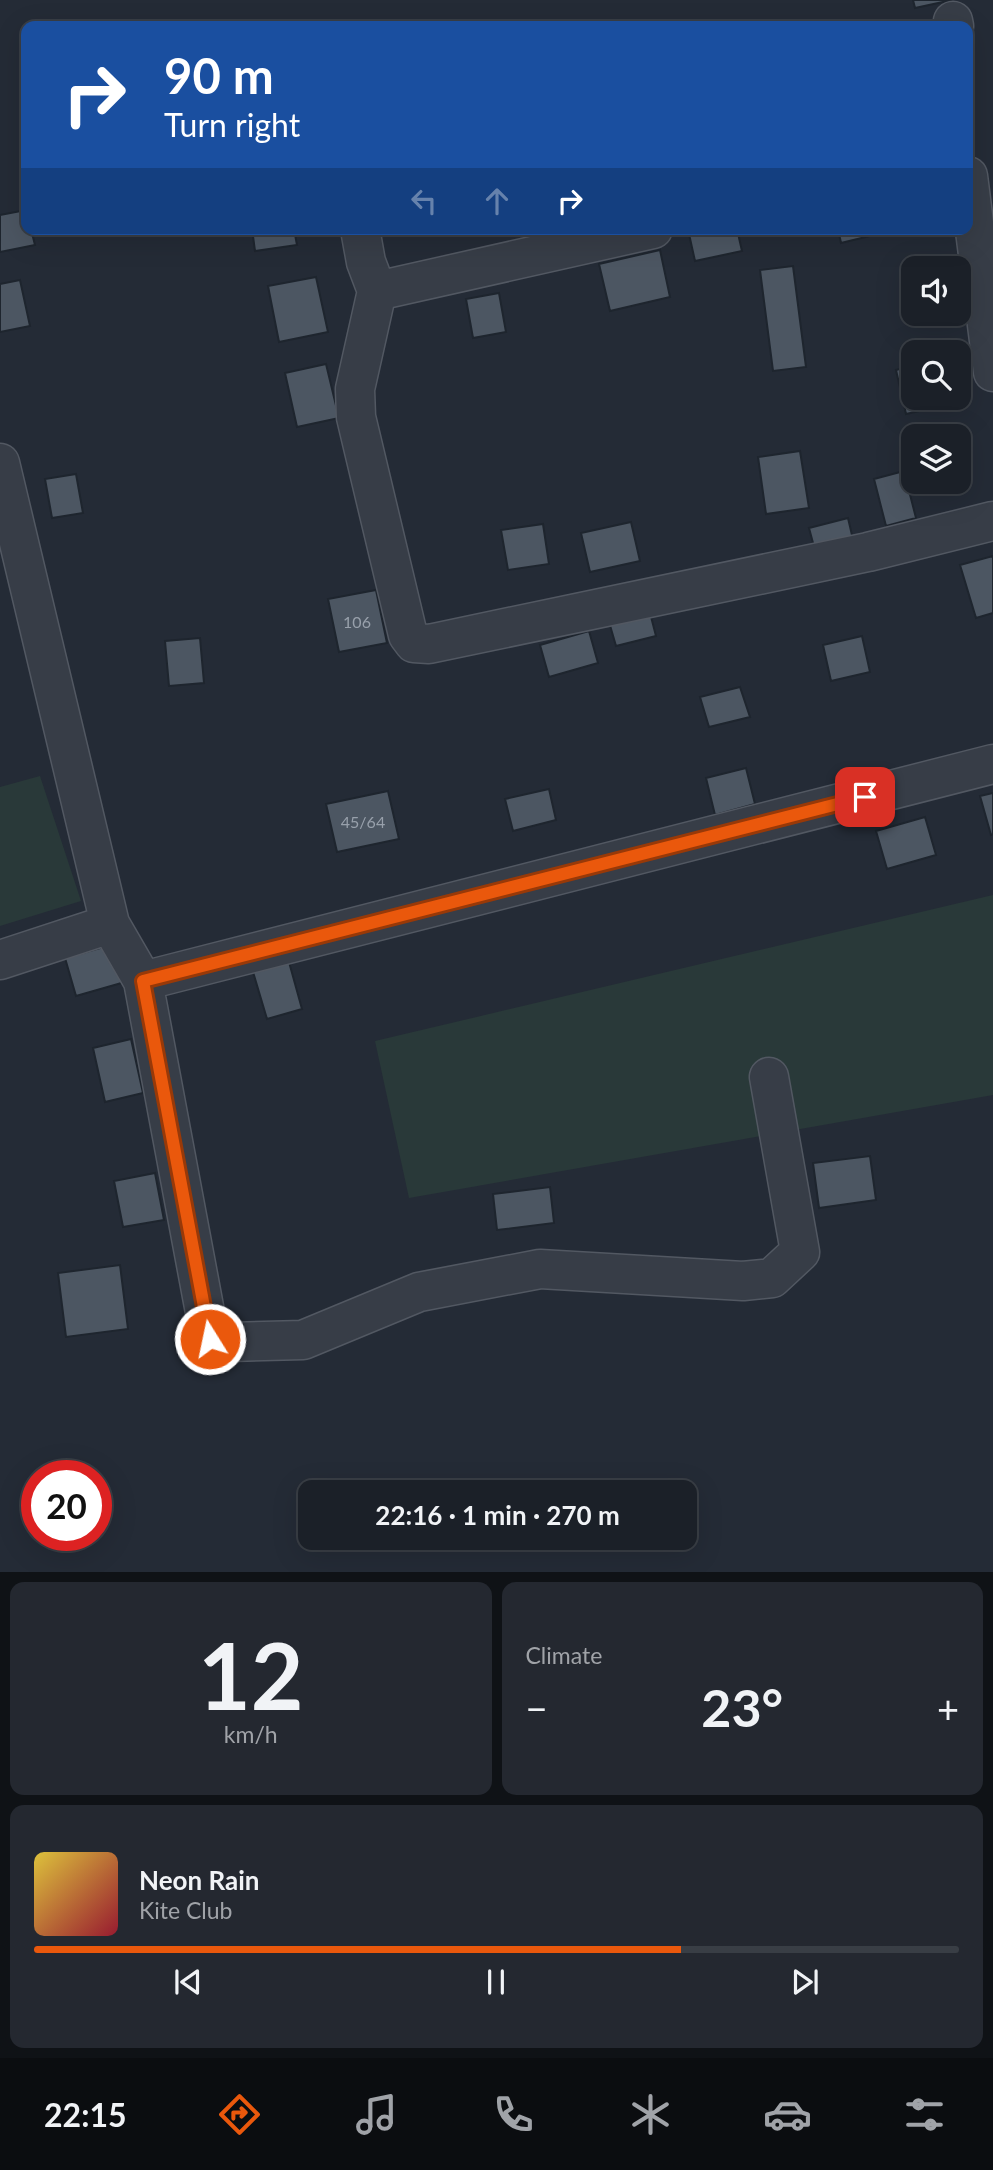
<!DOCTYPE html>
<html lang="en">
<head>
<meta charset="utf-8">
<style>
	body { margin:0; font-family:Lato,sans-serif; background:#242830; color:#f1f3f6; height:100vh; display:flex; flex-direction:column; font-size:26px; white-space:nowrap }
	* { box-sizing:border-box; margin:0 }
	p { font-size:23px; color:#a0a3a8 }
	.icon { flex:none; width:38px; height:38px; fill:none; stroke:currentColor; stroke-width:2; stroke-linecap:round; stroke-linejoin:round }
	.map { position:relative; height:1572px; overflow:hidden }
	.side { display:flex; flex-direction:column; gap:10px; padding:10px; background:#0f1216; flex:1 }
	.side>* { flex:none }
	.guide { position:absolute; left:21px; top:21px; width:952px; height:214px; border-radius:14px; box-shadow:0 7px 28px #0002,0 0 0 2px #393e45; background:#1a4fa0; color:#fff; overflow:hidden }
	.fabs { position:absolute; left:901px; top:256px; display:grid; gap:14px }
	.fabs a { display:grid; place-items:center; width:70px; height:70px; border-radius:14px; background:#1b2028; box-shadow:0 7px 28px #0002,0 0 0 2px #393e45; font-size:35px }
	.speed { position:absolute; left:21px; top:1460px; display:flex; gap:14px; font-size:35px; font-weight:700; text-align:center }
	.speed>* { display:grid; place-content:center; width:91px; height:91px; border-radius:50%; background:#1b2028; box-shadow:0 7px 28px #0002,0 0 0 2px #393e45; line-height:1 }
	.speed .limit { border:10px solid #d22; background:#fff; color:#111 }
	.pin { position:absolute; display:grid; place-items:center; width:60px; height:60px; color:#fff; margin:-30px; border-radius:14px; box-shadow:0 4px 10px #0006 }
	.me { position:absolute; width:77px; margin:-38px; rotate:350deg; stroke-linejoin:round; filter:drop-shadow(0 0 5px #0008) }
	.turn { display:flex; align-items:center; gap:24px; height:147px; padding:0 28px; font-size:32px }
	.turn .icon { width:91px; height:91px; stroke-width:2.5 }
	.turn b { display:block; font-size:49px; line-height:60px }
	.lanes { display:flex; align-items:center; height:66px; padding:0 28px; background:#0003; justify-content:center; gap:35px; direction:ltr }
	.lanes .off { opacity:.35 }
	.big { font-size:52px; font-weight:700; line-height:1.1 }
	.side .widget { flex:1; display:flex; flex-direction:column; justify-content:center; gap:10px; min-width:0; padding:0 24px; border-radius:14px; background:#242830 }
	.side .dial { align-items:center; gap:0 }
	.dial b { font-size:91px; line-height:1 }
	.song { display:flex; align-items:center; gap:21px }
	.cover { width:84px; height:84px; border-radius:10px; background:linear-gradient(135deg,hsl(50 70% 55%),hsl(350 70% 35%)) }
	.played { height:7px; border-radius:4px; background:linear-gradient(90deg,#ea580c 70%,#393e45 70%) }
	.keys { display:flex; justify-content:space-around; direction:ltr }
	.heat { display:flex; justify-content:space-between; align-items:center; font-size:38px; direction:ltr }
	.side .tiles { flex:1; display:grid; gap:10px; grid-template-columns:1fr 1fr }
	.widget:last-child { grid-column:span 2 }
	.trip { position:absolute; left:298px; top:1480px; width:399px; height:70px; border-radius:14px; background:#1b2028; box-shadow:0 7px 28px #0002,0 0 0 2px #393e45; font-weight:700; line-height:70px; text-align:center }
	.tabs { display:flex; height:112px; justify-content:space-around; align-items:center; background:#0b0d10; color:#a0a3a8 }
	.tabs .icon { width:49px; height:49px }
	.tabs .selected { color:#ea580c }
	.tabs b { font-size:32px; color:#f1f3f6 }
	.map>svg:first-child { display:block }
	.green { fill:#293939 }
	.building { fill:#4c5662; stroke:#1e252e; stroke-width:2 }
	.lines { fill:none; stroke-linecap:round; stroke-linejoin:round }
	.minor-casing { stroke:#525862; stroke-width:41 }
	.minor { stroke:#373d47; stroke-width:38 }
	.route-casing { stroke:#983908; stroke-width:18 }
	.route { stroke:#ea580c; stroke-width:12 }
	.labels { text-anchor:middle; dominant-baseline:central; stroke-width:7; stroke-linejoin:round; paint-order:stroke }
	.number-label { font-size:16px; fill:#98a0ab }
</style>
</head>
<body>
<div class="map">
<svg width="993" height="1572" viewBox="0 0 993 1572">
	<rect width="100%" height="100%" fill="#242b36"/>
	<path class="green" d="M40,776L81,901L0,926V787Z
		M993,895V1095L409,1198L375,1041Z"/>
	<path class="building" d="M913,0H952L915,8Z
		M26,210V229H31L35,245L0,252V215Z
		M252,229H294L297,245L255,251Z
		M712,229H737L742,251L695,261L689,234Z
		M838,229H881L882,233L841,243Z
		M660,250L670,297L610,311L599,264Z
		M793,266L806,367L773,371L760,270Z
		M316,277L328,332L279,342L268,286Z
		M20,280L30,326L0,332V284Z
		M499,293L506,332L473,338L466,299Z
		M326,364L339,418L297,427L285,373Z
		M914,365V397H958L959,402L906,414L896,370Z
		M800,451L809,508L766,514L758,457Z
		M904,471L916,518L886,526L874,479Z
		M76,474L83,513L52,518L45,479Z
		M848,518L855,548L817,558L809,528Z
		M631,522L640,561L590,572L581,533Z
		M543,524L549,564L508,570L501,530Z
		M993,556V613L976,618L960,565Z
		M376,590L387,643L339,652L328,599Z
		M648,605L656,636L616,646L607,615Z
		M589,631L598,663L549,677L540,645Z
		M862,636L870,672L831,681L823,645Z
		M200,638L204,683L169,686L165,641Z
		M740,687L750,717L709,727L700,697Z
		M746,768L755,804L715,815L706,778Z
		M549,789L556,820L513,831L505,799Z
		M388,791L399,839L337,852L326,804Z
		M993,793V834L991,835L980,796Z
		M925,817L936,855L887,869L876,831Z
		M114,944L125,982L76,996L65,958Z
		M289,962L302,1009L267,1019L253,972Z
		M131,1039L143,1093L105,1102L93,1048Z
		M870,1156L876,1200L819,1208L813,1163Z
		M155,1173L164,1220L123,1227L114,1181Z
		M550,1187L554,1223L497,1230L493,1194Z
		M120,1265L128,1329L66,1337L58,1273Z"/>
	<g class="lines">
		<defs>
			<path id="minor" d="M953,21L954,26
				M968,176L993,372
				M360,229L366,262L377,291L355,389L356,417L408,635L414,643L429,644L868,552L993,521
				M377,291L653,229
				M0,463L110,924
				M0,960L110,924L143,981
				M769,1077L800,1252L772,1278L743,1281L540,1269L419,1292L303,1340L229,1342L210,1339L143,981L993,764"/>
		</defs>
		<use href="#minor" class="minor-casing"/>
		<use href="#minor" class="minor"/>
	</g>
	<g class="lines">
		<defs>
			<path id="route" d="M210,1339L143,981L865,797"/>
		</defs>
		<use href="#route" class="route-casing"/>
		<use href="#route" class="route"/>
	</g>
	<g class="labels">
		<g class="number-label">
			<text x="357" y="621">106</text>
			<text x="363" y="821">45/64</text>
		</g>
	</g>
</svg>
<div class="fabs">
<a><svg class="icon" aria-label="sound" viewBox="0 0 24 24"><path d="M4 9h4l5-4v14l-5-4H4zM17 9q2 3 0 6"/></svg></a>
<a><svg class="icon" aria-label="search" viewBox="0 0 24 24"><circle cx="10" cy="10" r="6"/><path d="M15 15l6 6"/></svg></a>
<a><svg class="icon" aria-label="layers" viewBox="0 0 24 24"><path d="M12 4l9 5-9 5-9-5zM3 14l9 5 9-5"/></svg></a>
</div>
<div class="speed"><div class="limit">20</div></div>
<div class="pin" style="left:865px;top:797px;background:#d93025"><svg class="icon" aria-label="arrive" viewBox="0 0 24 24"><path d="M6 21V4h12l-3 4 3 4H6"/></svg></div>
<svg class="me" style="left:210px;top:1339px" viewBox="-20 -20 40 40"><circle r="17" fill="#ea580c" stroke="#fff" stroke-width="3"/><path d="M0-11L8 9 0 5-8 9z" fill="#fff"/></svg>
<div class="trip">22:16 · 1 min · 270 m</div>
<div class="guide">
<div class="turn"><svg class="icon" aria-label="right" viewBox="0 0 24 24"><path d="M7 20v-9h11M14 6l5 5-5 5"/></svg><div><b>90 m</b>Turn right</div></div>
<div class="lanes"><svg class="icon off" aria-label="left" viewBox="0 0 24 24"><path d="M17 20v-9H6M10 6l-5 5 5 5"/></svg><svg class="icon off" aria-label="ahead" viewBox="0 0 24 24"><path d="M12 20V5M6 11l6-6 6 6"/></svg><svg class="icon" aria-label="right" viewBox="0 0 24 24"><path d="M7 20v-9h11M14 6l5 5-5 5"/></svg></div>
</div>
</div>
<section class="side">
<div class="tiles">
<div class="widget dial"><b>12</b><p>km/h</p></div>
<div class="widget"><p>Climate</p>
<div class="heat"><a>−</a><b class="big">23°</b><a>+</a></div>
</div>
<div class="widget">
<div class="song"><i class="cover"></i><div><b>Neon Rain</b><p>Kite Club</p></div></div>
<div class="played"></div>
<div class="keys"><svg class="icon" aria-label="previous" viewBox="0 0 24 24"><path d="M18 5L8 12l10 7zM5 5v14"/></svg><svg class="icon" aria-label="pause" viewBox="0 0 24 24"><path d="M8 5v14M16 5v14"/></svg><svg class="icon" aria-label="next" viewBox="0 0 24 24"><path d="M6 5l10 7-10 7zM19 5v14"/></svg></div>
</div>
</div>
</section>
<nav class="tabs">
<b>22:15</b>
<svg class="icon selected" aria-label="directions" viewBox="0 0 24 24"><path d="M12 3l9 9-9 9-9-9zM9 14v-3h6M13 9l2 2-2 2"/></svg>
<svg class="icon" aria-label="music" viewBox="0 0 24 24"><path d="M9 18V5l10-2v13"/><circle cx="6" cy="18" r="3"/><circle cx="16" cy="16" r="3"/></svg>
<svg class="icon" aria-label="phone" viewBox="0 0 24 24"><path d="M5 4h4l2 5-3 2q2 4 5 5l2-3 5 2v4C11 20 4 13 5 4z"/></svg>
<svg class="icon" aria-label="climate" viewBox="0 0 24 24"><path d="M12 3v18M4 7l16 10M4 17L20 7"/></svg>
<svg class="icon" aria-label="car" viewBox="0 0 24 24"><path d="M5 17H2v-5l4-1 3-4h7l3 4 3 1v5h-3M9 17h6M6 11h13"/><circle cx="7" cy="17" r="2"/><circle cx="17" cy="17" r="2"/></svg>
<svg class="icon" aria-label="filters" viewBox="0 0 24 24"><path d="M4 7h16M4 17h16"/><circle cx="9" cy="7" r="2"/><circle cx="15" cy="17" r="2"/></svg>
</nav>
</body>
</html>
